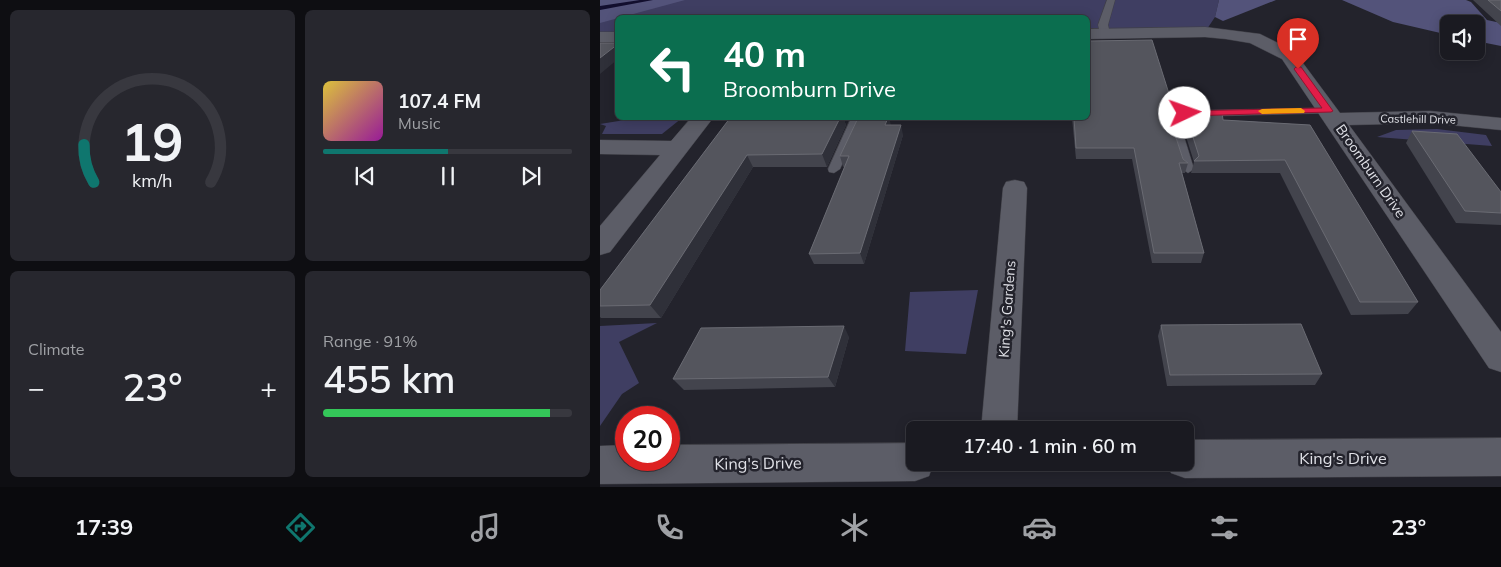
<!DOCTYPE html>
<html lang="en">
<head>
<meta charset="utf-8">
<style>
	body { margin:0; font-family:Mulish,sans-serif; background:#27272e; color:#f1f3f6; height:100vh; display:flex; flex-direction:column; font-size:19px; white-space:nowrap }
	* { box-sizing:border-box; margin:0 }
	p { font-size:16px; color:#9fa1a5 }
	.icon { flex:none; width:28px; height:28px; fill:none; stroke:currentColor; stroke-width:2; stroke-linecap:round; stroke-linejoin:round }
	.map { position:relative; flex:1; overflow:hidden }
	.details { display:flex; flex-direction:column; gap:10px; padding:10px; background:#0e0e12; width:600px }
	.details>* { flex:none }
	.guide { position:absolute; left:15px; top:15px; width:475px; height:105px; border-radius:8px; box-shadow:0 2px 12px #0003,0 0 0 1px #38383f; background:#0b6e4f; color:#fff; overflow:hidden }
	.tools { position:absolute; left:840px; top:15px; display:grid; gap:10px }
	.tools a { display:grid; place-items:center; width:45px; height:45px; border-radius:8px; background:#1a1a21; box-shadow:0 2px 12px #0003,0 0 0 1px #38383f; font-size:25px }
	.speed { position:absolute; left:15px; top:406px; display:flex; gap:10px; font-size:25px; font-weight:700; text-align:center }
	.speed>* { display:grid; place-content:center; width:65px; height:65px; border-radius:50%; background:#1a1a21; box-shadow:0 2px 12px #0003,0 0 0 1px #38383f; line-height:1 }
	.speed .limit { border:8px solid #d22; background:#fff; color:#111 }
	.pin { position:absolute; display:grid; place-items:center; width:42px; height:42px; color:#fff; margin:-51px -21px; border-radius:50% 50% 50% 0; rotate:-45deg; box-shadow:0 0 5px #0007 }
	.pin .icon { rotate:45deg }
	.me { position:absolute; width:55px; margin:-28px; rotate:87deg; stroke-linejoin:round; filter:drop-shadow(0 0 4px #0008) }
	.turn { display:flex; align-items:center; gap:18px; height:105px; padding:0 25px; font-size:22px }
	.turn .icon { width:65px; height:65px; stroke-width:2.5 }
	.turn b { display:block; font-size:35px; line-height:42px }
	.big { font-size:38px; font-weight:600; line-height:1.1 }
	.details .widget { flex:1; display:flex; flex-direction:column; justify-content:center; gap:8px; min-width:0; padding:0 18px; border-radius:8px; background:#27272e }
	.details .dial { align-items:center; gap:0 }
	.dial svg { height:130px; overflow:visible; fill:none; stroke:#38383f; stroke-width:7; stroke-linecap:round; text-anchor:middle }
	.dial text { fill:#f1f3f6; stroke:none }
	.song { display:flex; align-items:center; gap:15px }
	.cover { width:60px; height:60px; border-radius:8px; background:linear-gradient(135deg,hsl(50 70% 55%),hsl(300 70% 35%)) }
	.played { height:5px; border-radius:2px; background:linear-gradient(90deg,#0f766e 50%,#38383f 50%) }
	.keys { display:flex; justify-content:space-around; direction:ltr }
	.heat { display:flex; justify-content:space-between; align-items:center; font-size:28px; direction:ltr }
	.charge { height:8px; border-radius:4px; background:linear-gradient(90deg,#34c759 91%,#38383f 0) }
	.details .tiles { flex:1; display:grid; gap:10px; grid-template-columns:repeat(2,1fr) }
	.trip { position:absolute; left:306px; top:421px; width:288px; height:50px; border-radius:8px; background:#1a1a21; box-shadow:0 2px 12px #0003,0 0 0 1px #38383f; font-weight:600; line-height:50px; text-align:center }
	.tabs { display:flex; height:80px; justify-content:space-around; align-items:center; background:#0a0a0d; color:#9fa1a5 }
	.tabs .icon { width:35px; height:35px }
	.tabs .current { color:#0f766e }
	.tabs b { font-size:22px; color:#f1f3f6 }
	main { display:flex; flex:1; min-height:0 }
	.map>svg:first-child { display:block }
	.green { fill:#3f3e62 }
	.forest { fill:#53537a }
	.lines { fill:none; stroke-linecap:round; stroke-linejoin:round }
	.stream { fill:#120e2e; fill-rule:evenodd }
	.lane-casing { stroke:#404047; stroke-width:1 }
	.street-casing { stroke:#404047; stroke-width:1 }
	.lane { fill:#5c5d67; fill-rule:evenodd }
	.street { fill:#5c5d67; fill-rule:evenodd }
	.wall { fill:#43444d }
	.shaded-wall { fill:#2f3039 }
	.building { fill:#54555d; stroke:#6a6b73 }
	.route { fill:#e11d48; stroke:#92132f }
	.slow { fill:#f59e0b }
	.labels { text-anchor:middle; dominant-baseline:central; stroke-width:5; stroke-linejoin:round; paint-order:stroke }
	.far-street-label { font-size:11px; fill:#e0e1e7; stroke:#23232c }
	.street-label { font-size:14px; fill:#e0e1e7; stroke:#23232c }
	.near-street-label { font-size:16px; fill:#e0e1e7; stroke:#23232c }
</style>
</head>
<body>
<main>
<section class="details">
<div class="tiles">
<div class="widget dial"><svg viewBox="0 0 100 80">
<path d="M14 69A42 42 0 1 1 86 69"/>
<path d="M14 69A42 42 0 0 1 8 46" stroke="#0f766e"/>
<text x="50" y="56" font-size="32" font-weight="700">19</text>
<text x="50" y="72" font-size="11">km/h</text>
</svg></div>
<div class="widget">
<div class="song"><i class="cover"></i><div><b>107.4 FM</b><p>Music</p></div></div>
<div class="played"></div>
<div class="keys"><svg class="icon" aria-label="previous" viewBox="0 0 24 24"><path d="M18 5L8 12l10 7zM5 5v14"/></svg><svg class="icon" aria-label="pause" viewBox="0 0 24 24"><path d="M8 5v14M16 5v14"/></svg><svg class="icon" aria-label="next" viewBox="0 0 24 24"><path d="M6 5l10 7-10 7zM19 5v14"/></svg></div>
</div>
<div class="widget"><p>Climate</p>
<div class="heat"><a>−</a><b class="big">23°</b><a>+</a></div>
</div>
<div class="widget"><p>Range · 91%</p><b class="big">455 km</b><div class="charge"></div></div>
</div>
</section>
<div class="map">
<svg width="901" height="487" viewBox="0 0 901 487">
	<rect width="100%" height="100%" fill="#23232c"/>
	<path class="green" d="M0,0H619L615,17L605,32L488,34V18H18L17,37H0Z
		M37,118H82L62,134H2L6,126L0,124Z
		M837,129L886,135L892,146L777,137L796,130Z
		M378,290L366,354L305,351L310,292Z
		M57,323L19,342L39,383L22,394L0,426V326Z"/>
	<path class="forest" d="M0,0H85L0,23Z
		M619,0H676L623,21L615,17Z
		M742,0H866L871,2L887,20L901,23V46L876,41V24H849V35L793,22Z"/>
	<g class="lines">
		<path class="stream" d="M40,0H53L0,10V6Z"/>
		<defs>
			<path id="lane" d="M507,0H515L508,25L510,33L505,36L500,33L498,25Z
				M728,108L734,111L732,113L578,117L594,169L588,173L582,169L565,114L571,111Z
				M251,118H263L240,169L234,173L229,172L228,169Z"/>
			<path id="street" d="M605,27L660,34L694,51L740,113L830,111L901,118V130L830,123L749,125L901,332V372L889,368L682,59L650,43L626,39L605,37L488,39V29Z
				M0,32H18V42H0Z
				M91,118H113L10,252L0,255V226L60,155L0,154V140L71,141Z
				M415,180L424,182L427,188L417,430H381L403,188L406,182Z
				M901,438V476L585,478L571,473L567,462H585V440Z
				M315,443V462H334L329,476L315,481L0,484V446L26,445V460H69V445Z"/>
		</defs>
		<use href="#lane" class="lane-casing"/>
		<use href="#street" class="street-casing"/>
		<use href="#lane" class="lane"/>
		<use href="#street" class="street"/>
	</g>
	<path class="wall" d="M873,0H901V26Z
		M571,100L570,110L567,111L583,159L588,163L585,173H582L604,253L601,263H552L532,159H476L472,118H488Z
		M585,112L623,120L710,125L818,302L808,314L751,315L680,173H591L594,162L582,124Z
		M130,118H243L246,125L227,167H153L61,318H1L0,317V290Z
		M291,125L303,135L264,264H214L209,254L245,166L243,167L240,156Z
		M812,131L901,192V225L856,223L806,143Z
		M561,325L722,374L715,385L567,386L558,336Z
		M249,337L235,387L84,390L73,379Z"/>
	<path class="shaded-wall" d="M18,44V59L0,74V58Z
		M571,100L570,110L563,115L565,104Z
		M240,118H243L246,125L227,167L222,154Z
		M288,118H289L291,125L288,135L285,125Z
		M301,125L303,135L264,264L260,253Z
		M147,155L153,167L61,318L50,305Z
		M244,326L249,337L235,387L228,377Z"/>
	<path class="building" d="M888,0H901V11Z
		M552,40L571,100L565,104L583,159L588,163H579L604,253H554L534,148H476L474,118H488V41Z
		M0,43H18V44L0,58Z
		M585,112H622L623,120L710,125L818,302H760L685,160L594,161L599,156Z
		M130,118H240L222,154L147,155L50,305L0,306V290Z
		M258,118H288L285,125H301L260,253L209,254L249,156H240Z
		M812,131L857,134L901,192V213L865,211Z
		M701,324L722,374L570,375L561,325Z
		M244,326L228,377L73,379L101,328Z"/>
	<path class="route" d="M696,67H701L733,111L731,112L585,116L581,113L585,111L722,108L694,69Z"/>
	<path class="slow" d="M701,108L705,111L704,113L662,114L658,111L662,109Z"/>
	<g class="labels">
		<g class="far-street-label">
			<text transform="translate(818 119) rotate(1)">Castlehill Drive</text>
		</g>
		<g class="street-label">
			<text transform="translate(771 171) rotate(55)">Broomburn Drive</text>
			<text transform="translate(407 309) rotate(-86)">King's Gardens</text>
		</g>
		<g class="near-street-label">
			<text x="743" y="458">King's Drive</text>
			<text transform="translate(158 463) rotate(-1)">King's Drive</text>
		</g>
	</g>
</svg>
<div class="tools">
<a><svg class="icon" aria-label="sound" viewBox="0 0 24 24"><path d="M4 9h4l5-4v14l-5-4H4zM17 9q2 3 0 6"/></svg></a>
</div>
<div class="speed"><div class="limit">20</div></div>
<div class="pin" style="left:698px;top:69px;background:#d93025"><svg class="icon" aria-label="arrive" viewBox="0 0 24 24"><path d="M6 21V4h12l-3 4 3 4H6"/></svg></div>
<svg class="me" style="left:585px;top:113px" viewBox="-20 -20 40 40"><circle r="19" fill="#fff"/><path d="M0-13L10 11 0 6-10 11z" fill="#e11d48"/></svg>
<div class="trip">17:40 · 1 min · 60 m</div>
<div class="guide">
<div class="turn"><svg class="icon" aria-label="left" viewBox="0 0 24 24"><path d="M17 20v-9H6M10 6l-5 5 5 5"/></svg><div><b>40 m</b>Broomburn Drive</div></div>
</div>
</div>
</main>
<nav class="tabs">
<b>17:39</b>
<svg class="icon current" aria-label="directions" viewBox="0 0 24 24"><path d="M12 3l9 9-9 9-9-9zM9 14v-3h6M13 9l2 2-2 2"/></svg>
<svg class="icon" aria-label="music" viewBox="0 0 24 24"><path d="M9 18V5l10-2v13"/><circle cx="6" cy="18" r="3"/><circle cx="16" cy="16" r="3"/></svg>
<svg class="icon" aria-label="phone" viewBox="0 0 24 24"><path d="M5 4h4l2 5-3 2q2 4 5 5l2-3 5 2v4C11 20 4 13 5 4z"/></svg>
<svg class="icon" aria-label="climate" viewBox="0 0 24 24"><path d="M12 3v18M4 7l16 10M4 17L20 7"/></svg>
<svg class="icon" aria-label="car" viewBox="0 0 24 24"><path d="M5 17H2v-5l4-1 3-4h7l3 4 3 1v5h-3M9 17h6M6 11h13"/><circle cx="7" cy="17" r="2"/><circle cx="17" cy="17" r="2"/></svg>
<svg class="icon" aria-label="filters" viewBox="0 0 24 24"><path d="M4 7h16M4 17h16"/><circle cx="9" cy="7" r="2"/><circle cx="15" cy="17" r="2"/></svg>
<b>23°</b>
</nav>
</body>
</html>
